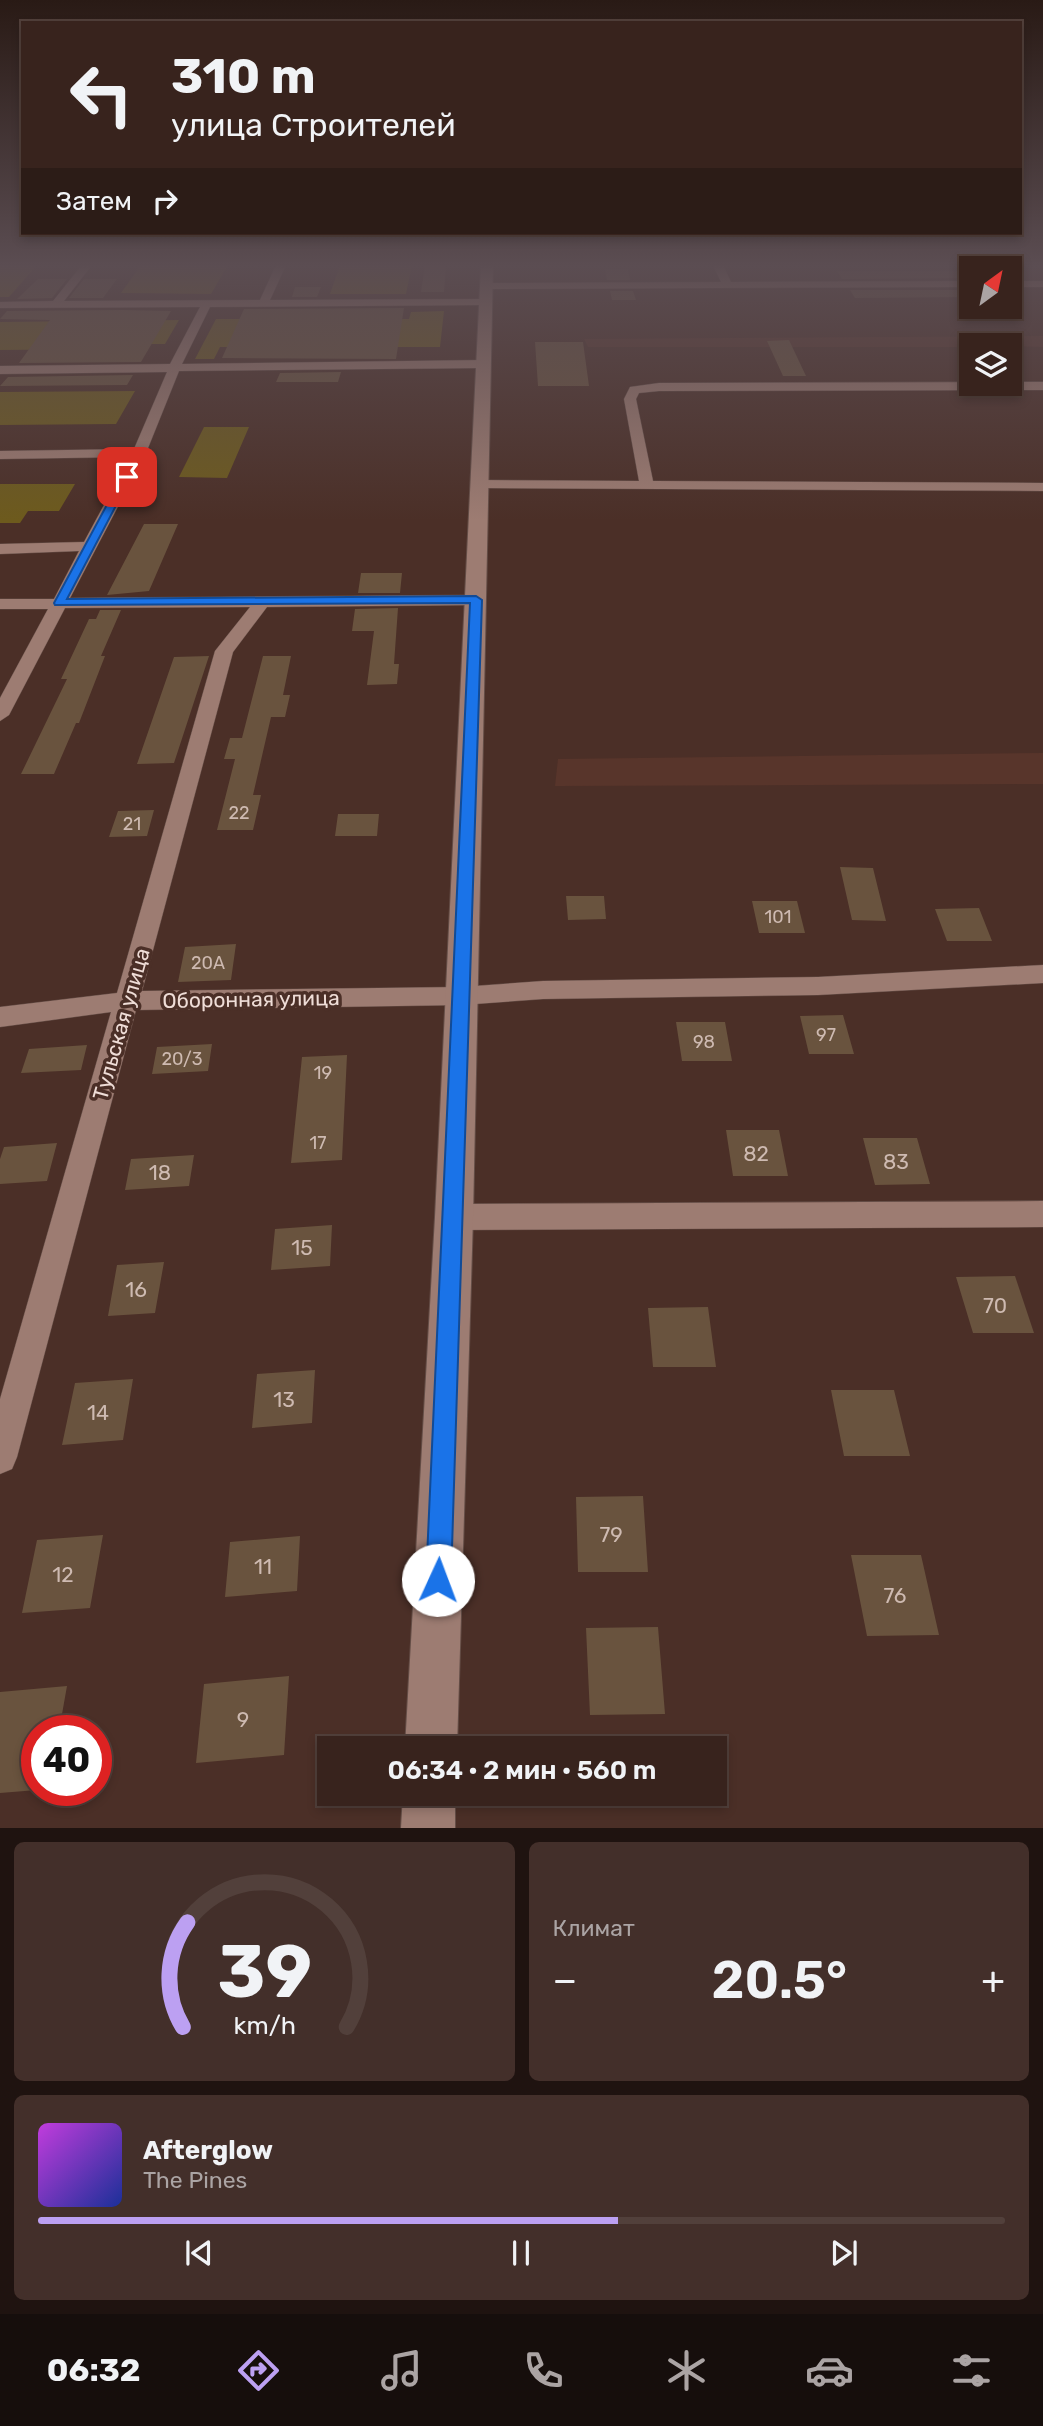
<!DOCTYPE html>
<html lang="ru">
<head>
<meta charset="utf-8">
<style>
	body { margin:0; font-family:Rubik,sans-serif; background:#432f2a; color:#f1f3f6; height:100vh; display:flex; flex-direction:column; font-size:26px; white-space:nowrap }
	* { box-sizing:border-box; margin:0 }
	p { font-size:23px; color:#aba4a4 }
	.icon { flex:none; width:38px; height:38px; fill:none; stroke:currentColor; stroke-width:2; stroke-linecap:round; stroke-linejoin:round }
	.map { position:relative; height:1828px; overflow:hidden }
	.drawer { display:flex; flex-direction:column; gap:14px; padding:14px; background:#1f1310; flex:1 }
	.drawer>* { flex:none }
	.top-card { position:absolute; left:21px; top:21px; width:1001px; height:214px; border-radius:0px; box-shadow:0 4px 10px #0003,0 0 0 2px #52403b; background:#38231d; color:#f1f3f6; overflow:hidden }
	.needle { width:46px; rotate:33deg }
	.buttons { position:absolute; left:959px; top:256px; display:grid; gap:14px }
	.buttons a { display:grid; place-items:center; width:63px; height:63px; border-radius:0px; background:#38231d; box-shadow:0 4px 10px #0003,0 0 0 2px #52403b; font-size:35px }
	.speed { position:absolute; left:21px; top:1715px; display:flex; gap:14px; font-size:35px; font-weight:700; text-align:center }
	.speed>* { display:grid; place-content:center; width:91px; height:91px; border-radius:50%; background:#38231d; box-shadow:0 4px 10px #0003,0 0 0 2px #52403b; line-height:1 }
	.speed .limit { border:10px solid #d22; background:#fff; color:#111 }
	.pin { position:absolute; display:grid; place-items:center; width:60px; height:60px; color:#fff; margin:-30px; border-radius:14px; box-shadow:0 4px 10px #0006 }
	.me { position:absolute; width:77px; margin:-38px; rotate:2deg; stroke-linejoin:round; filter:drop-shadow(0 0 5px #0008) }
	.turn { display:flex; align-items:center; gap:24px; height:147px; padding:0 35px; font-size:32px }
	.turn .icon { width:91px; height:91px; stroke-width:2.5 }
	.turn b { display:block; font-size:49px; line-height:60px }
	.then { display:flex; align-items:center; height:66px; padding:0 35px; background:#0003; gap:14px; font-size:26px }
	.big { font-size:52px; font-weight:600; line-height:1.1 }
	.drawer .card { flex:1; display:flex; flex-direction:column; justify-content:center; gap:10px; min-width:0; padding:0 24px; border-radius:10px; background:#432f2a }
	.drawer .dial { align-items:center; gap:0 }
	.dial svg { height:182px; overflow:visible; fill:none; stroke:#52403b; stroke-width:7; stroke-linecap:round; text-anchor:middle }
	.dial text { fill:#f1f3f6; stroke:none }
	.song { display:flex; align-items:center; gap:21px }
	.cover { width:84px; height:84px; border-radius:10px; background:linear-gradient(135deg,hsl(290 70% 55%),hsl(230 70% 35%)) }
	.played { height:7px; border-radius:4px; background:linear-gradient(90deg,#bca0f2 60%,#52403b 60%) }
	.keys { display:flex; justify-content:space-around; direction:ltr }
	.heat { display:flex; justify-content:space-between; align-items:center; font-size:38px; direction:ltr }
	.drawer .tiles { flex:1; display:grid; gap:14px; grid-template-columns:1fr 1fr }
	.card:last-child { grid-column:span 2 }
	.trip { position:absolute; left:317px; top:1736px; width:410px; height:70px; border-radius:0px; background:#38231d; box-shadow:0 4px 10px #0003,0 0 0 2px #52403b; font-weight:600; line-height:70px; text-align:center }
	.tabs { display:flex; height:112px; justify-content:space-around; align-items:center; background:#160e0c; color:#aba4a4 }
	.tabs .icon { width:49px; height:49px }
	.tabs .on { color:#bca0f2 }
	.tabs b { font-size:32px; color:#f1f3f6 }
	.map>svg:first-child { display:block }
	.built { fill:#58352b }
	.green { fill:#6d5a1d }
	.building { fill:#69533e }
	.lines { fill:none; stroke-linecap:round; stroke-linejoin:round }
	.minor-casing { stroke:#654e47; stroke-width:1 }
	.tertiary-casing { stroke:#654e47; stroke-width:2 }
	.minor { fill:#9d7c72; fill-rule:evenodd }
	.tertiary { fill:#9d7c72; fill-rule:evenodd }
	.route { fill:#1a73e8; stroke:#114b97; stroke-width:2 }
	.labels { text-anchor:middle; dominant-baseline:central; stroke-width:7; stroke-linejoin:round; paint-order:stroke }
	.number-label { font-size:18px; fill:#cebab1 }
	.street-label { font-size:21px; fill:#efddd7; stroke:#4b2f27 }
	.near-number-label { font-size:21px; fill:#cebab1 }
</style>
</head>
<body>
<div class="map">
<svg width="1043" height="1828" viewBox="0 0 1043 1828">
	<rect width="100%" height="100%" fill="#4b2f27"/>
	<path class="built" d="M1043,336V347L971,345V347H588L584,339Z
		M1043,753V784L555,786L558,759Z"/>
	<path class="green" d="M0,265H37L9,297H0Z
		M141,265H228L211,294L121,293Z
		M340,265H412L406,294H330Z
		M444,311L440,347H220L214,359H195L216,319H409L411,312Z
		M179,320L165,344H118L114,349L0,350V322Z
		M135,391L116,424L0,425V392Z
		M204,427H249L227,478L179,477Z
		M0,484H75L59,511H28L20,523H0Z"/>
	<path class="building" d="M425,265H446L444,292H421Z
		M605,269H628L630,280H607Z
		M837,271H965L971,278L842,279Z
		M38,279H67L52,298L17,299Z
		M84,279H117L103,298H69Z
		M295,287H321L317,297H292Z
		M850,290H971V297L855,298Z
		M610,291H633L636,300H612Z
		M404,308L396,359L222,358L244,309Z
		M7,311L122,310L171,311L141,362L19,363L50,320L0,319Z
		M789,340L806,376H783L767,341Z
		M535,342H583L589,386H538Z
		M341,372L338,382H276L280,373Z
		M133,375L127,385L0,386L8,377Z
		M144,524H178L149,591L107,595Z
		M361,573H402L400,593H358Z
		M398,608L394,664H399L397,684L367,685L374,631H352L355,609Z
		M100,610H121L101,656H105L79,723H76L54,774H21L67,679H61L89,619H96Z
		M209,656L174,763L137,764L174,657Z
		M263,656H291L283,695H290L285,717H271L253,795H261L253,830H217L235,759H224L230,738H242Z
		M154,810L147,836L109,837L118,811Z
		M338,814H379L377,836H335Z
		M840,867L873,868L886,921L852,920Z
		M566,896H604L606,919L568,920Z
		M752,901H797L805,933H759Z
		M979,908L992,941H947L935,909Z
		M236,944L231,980L178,982L185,947Z
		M843,1015L854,1054H809L800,1016Z
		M676,1022H725L732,1061H682Z
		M212,1044L208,1071L152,1074L157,1047Z
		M87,1045L81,1070L21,1073L29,1049Z
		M347,1055L342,1160L291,1163L302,1057Z
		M726,1130H779L788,1176H733Z
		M863,1138H917L930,1184L875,1185Z
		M57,1143L47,1181L0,1184V1159L4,1147Z
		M194,1155L189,1186L125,1190L131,1159Z
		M332,1225L330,1266L271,1270L275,1229Z
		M164,1262L155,1313L108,1316L117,1265Z
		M1015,1276L1034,1333H973L956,1277Z
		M708,1307L716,1367H653L648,1308Z
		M315,1370L312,1423L252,1428L257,1374Z
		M133,1379L123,1440L62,1445L75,1383Z
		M831,1390H894L910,1456H844Z
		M643,1496L648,1572H578L576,1497Z
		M103,1535L90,1608L22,1613L37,1540Z
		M300,1536L297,1591L225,1597L230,1542Z
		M851,1555H921L939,1635L867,1636Z
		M658,1627L665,1714L590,1715L586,1628Z
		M289,1676L284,1755L196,1763L204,1684Z
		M67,1686L59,1731H37V1790L0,1793V1692Z"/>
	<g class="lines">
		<defs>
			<path id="minor" d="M82,265H92L64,301L260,300L276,265H286L270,300L486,299L491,302L486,305L210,307L182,364L483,360L489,364L483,368L179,371L146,453L70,598L476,595L484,600L476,605L267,607L233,652L142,991L461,987L543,981L818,977L1043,965V983L818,995L543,999L461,1005L136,1010L17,1457L12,1469L0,1474V1399L111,1012L0,1027V1007L117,993L215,651L250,607L65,608L9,715L0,721V698L48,609H0V599H54L79,551L0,554V544L84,542L130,457L0,459V451L134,449L167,372L0,374V366L170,364L200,307L0,308V302L53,301Z
				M713,265H723L731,282L971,281V287L486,289L481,286L486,283L721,282Z
				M1010,281H1043V287H1010Z
				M1043,382V390L659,391L639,393L636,399L653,481L1043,483V491L479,488L472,484L479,480L639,481L624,399L630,387L659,383Z
				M1043,1201V1227L454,1230L444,1226L440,1217L444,1208L454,1204Z"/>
			<path id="tertiary" d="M481,265H493L473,1217L457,1748H405L435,1217Z
				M403,1794H455V1828H401Z"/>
		</defs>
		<use href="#minor" class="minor-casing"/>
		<use href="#tertiary" class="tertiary-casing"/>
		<use href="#minor" class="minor"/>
		<use href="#tertiary" class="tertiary"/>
	</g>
	<linearGradient id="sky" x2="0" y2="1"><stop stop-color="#291a15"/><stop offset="0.51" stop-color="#5b4d52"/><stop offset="1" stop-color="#5b4d52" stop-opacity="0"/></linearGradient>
	<rect width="1043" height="521" fill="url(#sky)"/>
	<path class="route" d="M123,475L131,477L67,599L476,596L482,600L451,1580L447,1589L438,1593L429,1589L426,1580L470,603L55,605L54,603Z"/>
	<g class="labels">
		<g class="number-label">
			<text x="239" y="813">22</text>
			<text x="132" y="824">21</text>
			<text x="778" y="917">101</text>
			<text x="208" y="963">20А</text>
			<text x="826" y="1035">97</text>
			<text x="704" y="1042">98</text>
			<text x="182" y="1059">20/3</text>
			<text x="323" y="1073">19</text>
			<text x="318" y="1143">17</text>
		</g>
		<g class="street-label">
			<text transform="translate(251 999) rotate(-1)">Оборонная улица</text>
			<text transform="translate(121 1024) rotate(-74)">Тульская улица</text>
		</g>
		<g class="near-number-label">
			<text x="756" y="1153">82</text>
			<text x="896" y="1161">83</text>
			<text x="160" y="1172">18</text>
			<text x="302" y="1247">15</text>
			<text x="136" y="1289">16</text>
			<text x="995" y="1305">70</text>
			<text x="284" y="1399">13</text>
			<text x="98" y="1412">14</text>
			<text x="611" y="1534">79</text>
			<text x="263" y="1566">11</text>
			<text x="63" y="1574">12</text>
			<text x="895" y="1595">76</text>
			<text x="243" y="1719">9</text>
		</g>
	</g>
</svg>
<div class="buttons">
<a><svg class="needle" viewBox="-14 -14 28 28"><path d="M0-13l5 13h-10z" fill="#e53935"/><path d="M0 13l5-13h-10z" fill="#aba4a4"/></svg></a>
<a><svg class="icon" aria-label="layers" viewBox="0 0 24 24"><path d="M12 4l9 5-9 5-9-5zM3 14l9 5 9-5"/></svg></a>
</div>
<div class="speed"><div class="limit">40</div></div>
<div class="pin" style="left:127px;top:477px;background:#d93025"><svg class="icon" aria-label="arrive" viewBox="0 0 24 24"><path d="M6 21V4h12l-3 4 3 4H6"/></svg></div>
<svg class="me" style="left:438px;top:1580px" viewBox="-20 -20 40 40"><circle r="19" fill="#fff"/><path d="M0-13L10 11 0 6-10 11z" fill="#1a73e8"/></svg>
<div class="trip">06:34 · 2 мин · 560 m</div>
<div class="top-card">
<div class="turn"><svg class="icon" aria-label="left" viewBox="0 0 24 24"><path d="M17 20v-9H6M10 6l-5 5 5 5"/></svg><div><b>310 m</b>улица Строителей</div></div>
<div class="then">Затем<svg class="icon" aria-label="right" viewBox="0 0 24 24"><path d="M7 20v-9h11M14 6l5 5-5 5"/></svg></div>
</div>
</div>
<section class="drawer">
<div class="tiles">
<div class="card dial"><svg viewBox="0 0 100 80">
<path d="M14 69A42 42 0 1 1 86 69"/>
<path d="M14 69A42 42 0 0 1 16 23" stroke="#bca0f2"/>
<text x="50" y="56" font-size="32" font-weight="700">39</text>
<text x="50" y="72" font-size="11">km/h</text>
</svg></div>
<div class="card"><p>Климат</p>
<div class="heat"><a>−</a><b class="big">20.5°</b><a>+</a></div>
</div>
<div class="card">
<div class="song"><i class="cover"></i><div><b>Afterglow</b><p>The Pines</p></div></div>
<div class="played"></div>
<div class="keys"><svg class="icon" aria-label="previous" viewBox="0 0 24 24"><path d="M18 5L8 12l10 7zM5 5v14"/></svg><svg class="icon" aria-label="pause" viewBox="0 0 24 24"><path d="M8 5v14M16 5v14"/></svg><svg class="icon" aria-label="next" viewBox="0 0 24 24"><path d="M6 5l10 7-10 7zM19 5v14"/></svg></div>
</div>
</div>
</section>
<nav class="tabs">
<b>06:32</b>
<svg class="icon on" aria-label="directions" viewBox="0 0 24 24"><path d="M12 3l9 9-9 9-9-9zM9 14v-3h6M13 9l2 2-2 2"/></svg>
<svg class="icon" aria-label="music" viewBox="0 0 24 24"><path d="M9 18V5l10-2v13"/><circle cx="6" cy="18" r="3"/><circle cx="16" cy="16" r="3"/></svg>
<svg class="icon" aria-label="phone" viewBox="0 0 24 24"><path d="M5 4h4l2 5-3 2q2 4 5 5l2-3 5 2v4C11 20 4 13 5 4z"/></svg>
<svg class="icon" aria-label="climate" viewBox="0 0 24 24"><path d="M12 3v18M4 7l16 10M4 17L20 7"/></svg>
<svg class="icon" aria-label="car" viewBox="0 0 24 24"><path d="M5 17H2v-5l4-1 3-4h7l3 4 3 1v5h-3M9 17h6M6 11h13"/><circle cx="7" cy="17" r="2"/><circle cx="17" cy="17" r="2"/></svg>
<svg class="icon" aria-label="filters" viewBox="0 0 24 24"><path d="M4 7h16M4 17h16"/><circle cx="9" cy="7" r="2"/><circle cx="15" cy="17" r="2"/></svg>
</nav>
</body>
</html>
